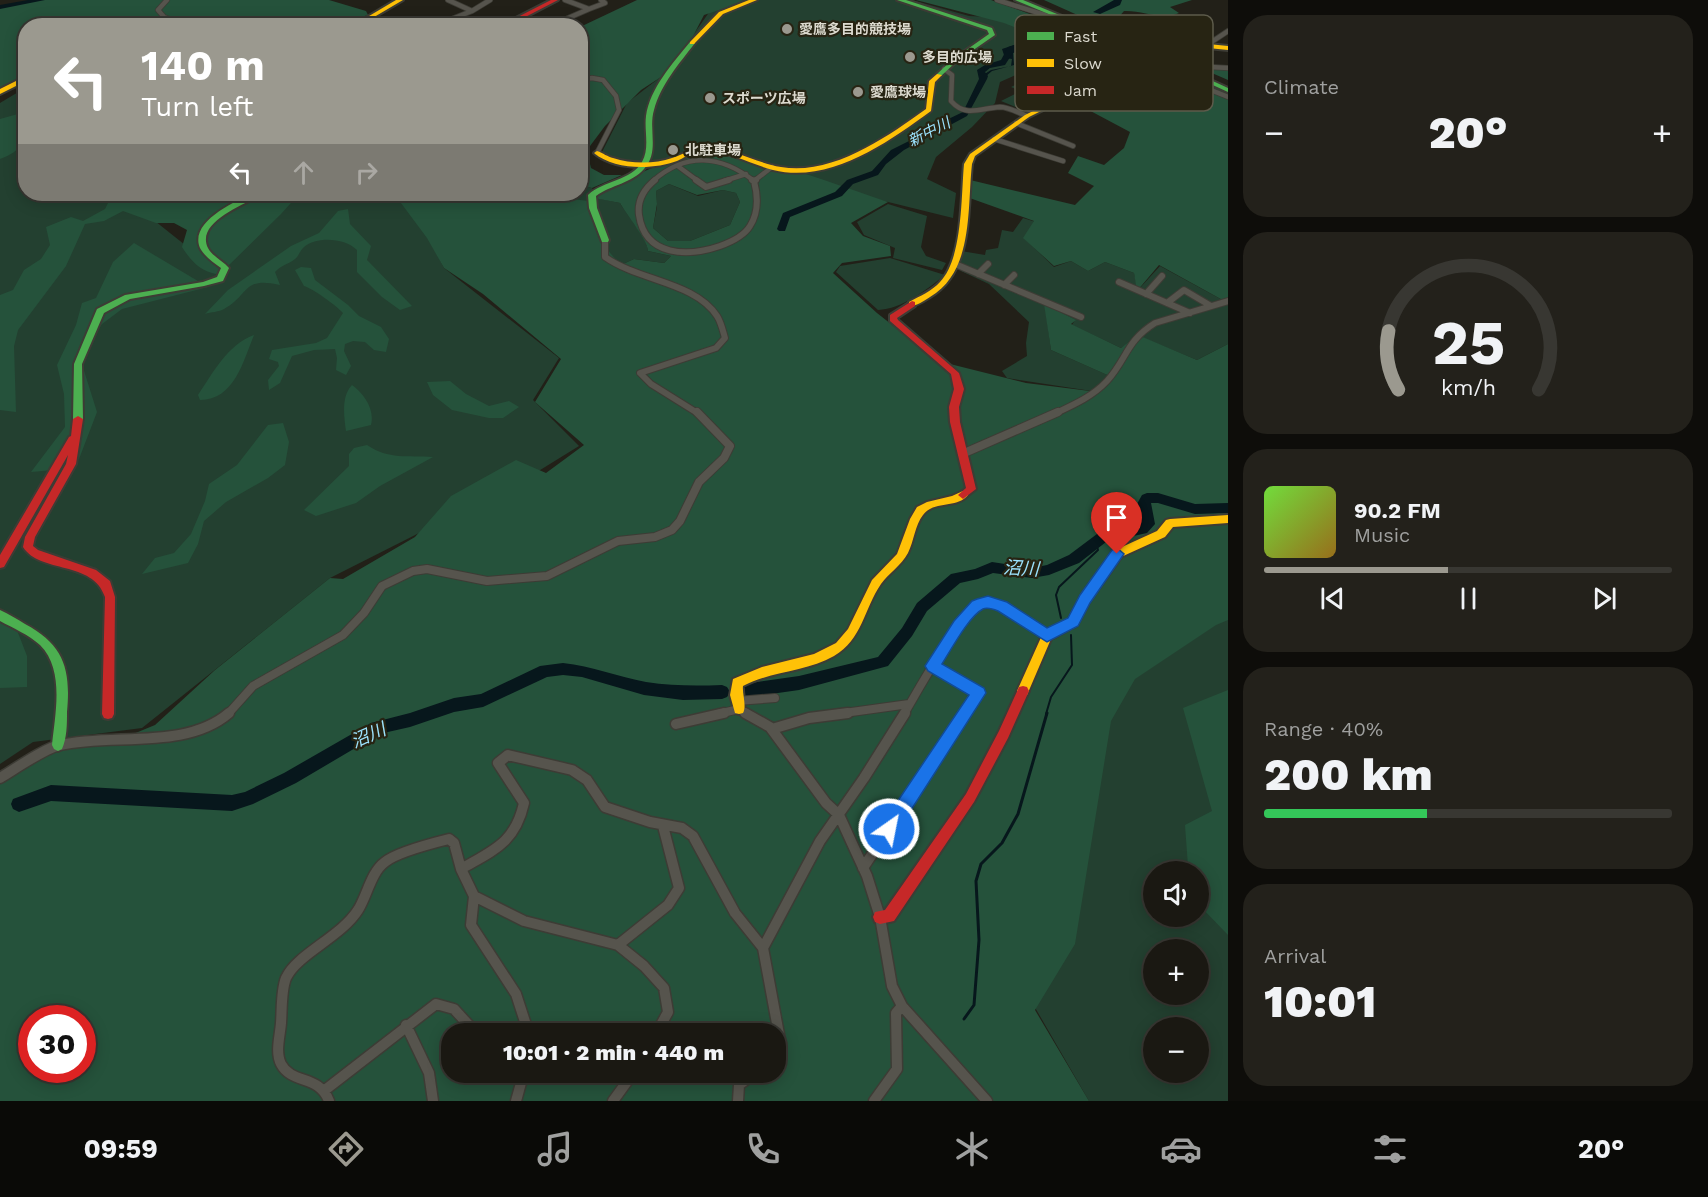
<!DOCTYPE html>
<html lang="en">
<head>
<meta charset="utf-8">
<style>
	body { margin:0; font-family:"Work Sans","Noto Sans JP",sans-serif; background:#23211b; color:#f1f3f6; height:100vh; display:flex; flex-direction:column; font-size:22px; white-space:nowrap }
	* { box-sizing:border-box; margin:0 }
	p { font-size:20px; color:#9fa09f }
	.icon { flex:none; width:33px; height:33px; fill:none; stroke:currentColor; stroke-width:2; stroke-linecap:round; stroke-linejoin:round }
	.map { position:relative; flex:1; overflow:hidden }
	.panel { display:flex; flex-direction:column; gap:15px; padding:15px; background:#0e0d0a; width:480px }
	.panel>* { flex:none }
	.top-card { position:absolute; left:18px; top:18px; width:570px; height:183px; border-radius:24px; box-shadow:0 3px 15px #0003,0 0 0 2px #383732; background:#9b998f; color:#fff; overflow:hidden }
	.controls { position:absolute; left:1143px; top:861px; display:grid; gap:12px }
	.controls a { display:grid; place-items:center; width:66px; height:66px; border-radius:50%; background:#1a1812; box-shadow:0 3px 15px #0003,0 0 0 2px #383732; font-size:30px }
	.speed { position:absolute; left:18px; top:1005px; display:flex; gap:12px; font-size:30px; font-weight:700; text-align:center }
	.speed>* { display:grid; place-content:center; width:78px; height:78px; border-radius:50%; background:#1a1812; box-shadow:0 3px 15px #0003,0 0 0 2px #383732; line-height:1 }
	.speed .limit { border:9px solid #d22; background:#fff; color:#111 }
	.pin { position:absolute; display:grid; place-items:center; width:51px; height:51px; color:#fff; margin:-62px -26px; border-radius:50% 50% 50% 0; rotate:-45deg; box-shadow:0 0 6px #0007 }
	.pin .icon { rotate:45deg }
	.me { position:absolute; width:66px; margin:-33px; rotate:33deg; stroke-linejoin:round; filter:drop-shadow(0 0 4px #0008) }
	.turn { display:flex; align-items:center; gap:21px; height:126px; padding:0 24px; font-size:27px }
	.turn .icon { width:78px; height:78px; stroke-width:2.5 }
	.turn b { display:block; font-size:42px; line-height:51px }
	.lanes { display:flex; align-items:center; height:57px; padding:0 24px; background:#0003; justify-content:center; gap:30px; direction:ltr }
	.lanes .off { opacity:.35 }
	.big { font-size:45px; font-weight:800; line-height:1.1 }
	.panel .tile { flex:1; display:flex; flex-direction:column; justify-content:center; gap:9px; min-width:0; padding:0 21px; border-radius:24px; background:#23211b }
	.panel .dial { align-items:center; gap:0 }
	.dial svg { height:156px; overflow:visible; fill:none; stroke:#383732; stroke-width:7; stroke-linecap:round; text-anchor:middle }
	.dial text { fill:#f1f3f6; stroke:none }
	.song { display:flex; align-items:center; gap:18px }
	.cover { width:72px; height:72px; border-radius:9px; background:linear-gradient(135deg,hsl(100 70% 55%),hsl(40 70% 35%)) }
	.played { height:6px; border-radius:3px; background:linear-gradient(90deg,#9b998f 45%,#383732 45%) }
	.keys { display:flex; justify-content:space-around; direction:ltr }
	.heat { display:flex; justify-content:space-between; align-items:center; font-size:33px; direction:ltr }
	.charge { height:9px; border-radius:4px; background:linear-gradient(90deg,#34c759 40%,#383732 0) }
	.trip { position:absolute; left:441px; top:1023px; width:345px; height:60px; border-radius:24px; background:#1a1812; box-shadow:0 3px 15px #0003,0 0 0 2px #383732; font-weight:800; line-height:60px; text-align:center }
	.tabs { display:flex; height:96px; justify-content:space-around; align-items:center; background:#0a0a07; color:#9fa09f }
	.tabs .icon { width:42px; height:42px }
	.tabs .active { color:#9b998f }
	.tabs b { font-size:27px; color:#f1f3f6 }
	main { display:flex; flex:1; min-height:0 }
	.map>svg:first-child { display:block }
	.green { fill:#234030; fill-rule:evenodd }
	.forest { fill:#25523b; fill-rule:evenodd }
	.water { fill:#07171c }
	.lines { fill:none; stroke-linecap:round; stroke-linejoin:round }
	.stream-far1 { stroke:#07171c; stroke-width:2 }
	.stream { stroke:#07171c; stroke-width:3 }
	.river { fill:#07171c; fill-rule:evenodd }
	.street-far3-casing { stroke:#3d3c35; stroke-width:6 }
	.street-far2-casing { stroke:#3d3c35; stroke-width:8 }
	.street-far1-casing { stroke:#3d3c35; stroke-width:10 }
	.street-casing { stroke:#3d3c35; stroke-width:13 }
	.fast-casing { stroke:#3d3c35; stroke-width:4 }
	.slow-casing { stroke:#3d3c35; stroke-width:4 }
	.jam-casing { stroke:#3d3c35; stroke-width:4 }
	.street-far3 { stroke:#56544d; stroke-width:4.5 }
	.street-far2 { stroke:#56544d; stroke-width:6 }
	.street-far1 { stroke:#56544d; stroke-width:8 }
	.street { stroke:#56544d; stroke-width:10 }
	.fast { fill:#4caf50; fill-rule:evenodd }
	.slow { fill:#ffc107; fill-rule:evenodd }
	.jam { fill:#c62828; fill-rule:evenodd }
	.fast-bridge-casing { stroke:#3d3c35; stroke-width:8; stroke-linecap:butt }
	.fast-bridge { stroke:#4caf50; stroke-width:6 }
	.route { fill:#1a73e8; stroke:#114b97; stroke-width:1.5 }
	.poi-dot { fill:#9b998f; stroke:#272413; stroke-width:2 }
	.labels { text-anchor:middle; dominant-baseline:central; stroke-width:4.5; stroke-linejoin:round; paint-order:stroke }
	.far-poi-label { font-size:14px; font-weight:bold; fill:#dcdacf; stroke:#272413; text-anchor:start }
	.far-water-label { font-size:15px; font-style:italic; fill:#9ce3fe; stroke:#272413 }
	.water-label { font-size:18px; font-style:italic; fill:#9ce3fe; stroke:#272413 }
	.key { fill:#272413; stroke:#5d5b4b; stroke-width:1.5 }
	.key-label { font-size:16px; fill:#dcdacf }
</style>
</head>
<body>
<main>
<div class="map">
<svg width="1228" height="1101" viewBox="0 0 1228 1101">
	<rect width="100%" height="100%" fill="#222018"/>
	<path class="green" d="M743,0H912L969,16L1012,18L1069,37L1057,47L1033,56L1029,69L1000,82L995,103L972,127L936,157L927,179L956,193L953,218L868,197L611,159L601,154L627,103L667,72L710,11Z
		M1027,79L1062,93L1045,101L1011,87Z
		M25,88L26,194H121L219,272L296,194H406L444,268L559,358L533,400L579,446L524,480L330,578L142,728L33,742L0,764V103Z
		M1019,92L1043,103L1025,111L1001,101Z
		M669,184L698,196L723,190L736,193L740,202L730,225L690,241H668L653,228L657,207L656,191Z
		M581,185L592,188L596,198L620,203C627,215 648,240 648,251L671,256L664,263L634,259L623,264L613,259L565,198L567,194H580Z
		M888,204L927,216L921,247L926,256L946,263L942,270L893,258L895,248L864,235L857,222Z
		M1023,218L1036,222L1024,238L1054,267L1071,261L1088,271L1105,262L1134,273L1138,290L1160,266L1228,303V344L1197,360L1141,337L1121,348L1072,325L1075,320L1045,305L1051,350L1112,377L1098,392L1007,378L1002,371L1027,356L1026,343L1029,322L989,284L961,271L957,264L961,251L985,255L986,250L998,248L1002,230L1013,232Z
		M890,258L945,275C926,290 902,309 878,310L836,272L840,266Z
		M1228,597V1101H1089L1033,1004L1117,669ZM1154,872H1198V916H1154ZM1154,950H1198V994H1154ZM1154,1028H1198V1072H1154Z"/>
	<path class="forest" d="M41,0H329L366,11L368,15L333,26H26L25,82L0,93V7Z
		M637,0H749L704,15L690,42L673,65L664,75L641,90L605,126L590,146L589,160L591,168L604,175H622L592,188L581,185L580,27Z
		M916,0H991L1149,57L1160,52L1044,0H1192L1170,7L1179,13C1163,21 1142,10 1124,11L1111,26L1214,70L1228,69V80L1168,54L1154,58L1228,93V303L1159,265L1137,291L1134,273L1105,262L1088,271L1071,261L1054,266L1023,238L1034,221L964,196L966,179L1075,205L1094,186L1068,173L1078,156L1104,165L1124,148L1130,132L1068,99L1127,72L1004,23Z
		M25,112C26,137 26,150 0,159V119Z
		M697,150C762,155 826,181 888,202L851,223L863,236L890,246L891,256L842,263L833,273L877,313L938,361L1026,383L1098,392L1107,381L1114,378L1051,350L1044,304L1076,320L1071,324L1121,348L1138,335L1197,360L1228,344V620L1216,625L1135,679L1111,721L1075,944L1035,1010L1089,1101H0V780L54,747L121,739L155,725L215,670L330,578L343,579L415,537L451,496L516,460L546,473L584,445L535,402L561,359L483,294L444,268L427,238L398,199L397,194H567L565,198L588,201C601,222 600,252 623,264L634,259L664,263L671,256L648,251C648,241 626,214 620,203L594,198L595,191ZM669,184L697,195L723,190L736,193L740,202L730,225L690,241H668L653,228L657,204L656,191ZM32,1018H82V1070H32ZM452,1034H776V1072H452Z
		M105,194H299L281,214L226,268L216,274C200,271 191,261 182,247L187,230L174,223H156L123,211L104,221L85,224L66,266L18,330L14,346L16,412L0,410V295L13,290L24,270L41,259L50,245L46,227L71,217L83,221L105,209L108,203Z
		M348,209L350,224L371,246L367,260L412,306L400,310L382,297L357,272V250C345,238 317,236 304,247C300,250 299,256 295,259C289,264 281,265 275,272L280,285C242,276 250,295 224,309C219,312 211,312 205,314L228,290L291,246L319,233L338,211Z
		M134,243L208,287L122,309L102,324L80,358L97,412L79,459L54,470L31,472L65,427L64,394L57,365L76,325L82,303L96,298L113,262Z
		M301,267L311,268L315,280L348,305L359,316L381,327L389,339L386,352L374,350L365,342L353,341L345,344L344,351L351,366L346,375L336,370L337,358L335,349L314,350L292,356L280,383L269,390L268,380L279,366L278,362L269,359L272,350L316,343L327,338L343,313C337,306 312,288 304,286L295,270Z
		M254,335C243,362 234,400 200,400L198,395C213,373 227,345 254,335Z
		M450,381L466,394L489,406L509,401L519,407L503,418H489L452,410L433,395L427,382Z
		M352,385C364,394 375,409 371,425L346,431C344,417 341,396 352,385Z
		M283,423L289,442L285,465L268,478L226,502L204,521L198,544L188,563L142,574L155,558L174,553L191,534L205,501L209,484L237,465L268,425Z
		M367,445C389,460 407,455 433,457L380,486L356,503L316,516L304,510L349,466V454L354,448Z
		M0,618L15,625L27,656V687L0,688Z
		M1228,690V935L1200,906L1198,872L1189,871L1188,866L1185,825L1212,811L1183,708Z"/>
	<path class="water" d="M1027,35L1052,44H1041L1013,53L1014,65L992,71L985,77L983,75L991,70L1011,66L1012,59L1005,58L1002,49L1026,41Z"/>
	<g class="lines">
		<path class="stream-far1" d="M1061,618L1056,595L1059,587L1098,550L1096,543
			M1046,714L1051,697L1072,665L1071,635"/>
		<path class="stream" d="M964,1019L974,1005L979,940L976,881L981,864L1002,843L1018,814L1047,713"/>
		<path class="river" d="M28,0H45L0,9V5Z
			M1114,0H1122L1120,5L1100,14L1093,12Z
			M1060,25H1063V29L1048,33L1045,40L1014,51L1005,65L990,68L985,72L988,76L987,79L967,116L904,150L886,164L878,175L853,184L842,196L790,217L785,231H779L777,229L783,213L835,192L847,180L872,171L891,150L915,138L917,134L963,112L979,79L977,70L985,65L1001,60L1008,47L1039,37L1042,30Z
			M1147,493H1158L1195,504L1228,503V513L1195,514L1158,503H1151L1155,524L1147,533L1106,542L1079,563L1049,575L1032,578L993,573L978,579L960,583L927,611L912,636L888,666L799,690L743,698L738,696L735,691L738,686L743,684L799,676L878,657L902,628L917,603L951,574L975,569L992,562L1032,568L1047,565L1069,555L1097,534L1138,525L1141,522L1137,504L1142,495Z
			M563,663C592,666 618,677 646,682C672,686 696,686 722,685L727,687L730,692L727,697L722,699L683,700L644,695L582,677L563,675L547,677L483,707L454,712L410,727L379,734L296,783L253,804L232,811L51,801L19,812L13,809L11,804L13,799L51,785L232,795L245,792L284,773L371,723L410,713L454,698L481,694L540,666Z"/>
		<defs>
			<path id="street-far3" d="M167,0L158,10L164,17L177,22
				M448,0L472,11L490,0
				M997,0L1045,15L1112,45L1109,49L1228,97
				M589,9L605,3L601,0
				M434,26L472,11
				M550,26L589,9L565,0
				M1134,36L1158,43L1187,41L1208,43
				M1207,45L1228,31
				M1210,67L1228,68
				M944,69L952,75L951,101C966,118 980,108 1000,107C1008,107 1019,113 1027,116
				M580,80L592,78L603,80L616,96L619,110L597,153
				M1016,123L1073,146
				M994,139L1063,161
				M679,167L698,181
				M653,181C686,152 721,155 754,181
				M724,181L746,174
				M754,181L772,167"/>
			<path id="street-far2" d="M655,180C644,189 637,200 639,215C645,257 688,257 720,246C731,242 744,236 750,226C759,212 758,196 754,181
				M696,180L706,187L729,180
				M752,180L754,181
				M754,181L756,180
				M605,240V257C639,281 695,282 717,316C721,322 723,331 725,338L716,348L640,373L651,384L699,414
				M955,264L1081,317
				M978,274L988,264
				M1119,282L1190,313
				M1004,285L1014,275
				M1146,294L1162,276
				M1167,303L1184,290L1211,306
				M1054,414C1073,405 1092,397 1107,381C1127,359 1126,341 1155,323L1228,301"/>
			<path id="street-far1" d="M962,454L1058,412
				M933,667L979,693L965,714
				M737,701L775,698
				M228,714L253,686L343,635L364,613L382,586L413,571L427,569L487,581L547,576L618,541L655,537L672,530L680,521L699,482L724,458L730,446L697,412
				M718,714L739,709L748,714
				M837,714L909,704
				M904,714C917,693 965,602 988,603C1009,603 1030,624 1047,636"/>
			<path id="street" d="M745,713L770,727L826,803L839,815L867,876L880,917L892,986L902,1006L987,1101
				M676,724L724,713
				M772,729L809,718L848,713
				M0,778C15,769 45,748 60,745C114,733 186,750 229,713
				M863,868L966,713
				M461,869C494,850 515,843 524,803L498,763L508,755L572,770L587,780L605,807L650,822L682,828L693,836L735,913L763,948L781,1045L776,1058
				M474,896L471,925L516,994L529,1034
				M618,945L668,905L679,888L663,826
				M763,948L820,841L864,778L905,713
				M406,1025L429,1073L433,1101
				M325,1090L436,1004L454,1009L477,1034
				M329,1101C319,1074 292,1085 281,1064C275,1052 280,1036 281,1023C282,1010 281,990 286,978C297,954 341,937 358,910C367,896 371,872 385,862C397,852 433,843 449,839L454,843L461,869L474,896L524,921L618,945L644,966L664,988L668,1012L656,1034
				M516,1101L524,1072
				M613,1101L634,1072
				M738,1101L739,1085L756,1072
				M874,1101L897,1069L896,1013L902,1006"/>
			<path id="fast" d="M897,0H906L992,28L995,35L956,62L941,76H937V74L952,60L989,34L987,30Z
				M1015,0H1023L1147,51L1228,88V92L1143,53Z
				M177,20L192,26L177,24L138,26Z
				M690,42L695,43C679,64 661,84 654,110C648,130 660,151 644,169C632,183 611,185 596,196L597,208L609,240L608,242H602L589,208L588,195C604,180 631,181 642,162C650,148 644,131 646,116C650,88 673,63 690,42Z
				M252,194H261C246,205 195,221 208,248C212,256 223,261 229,268L223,281L204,286L130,299L104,313L82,364L83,419L81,421H75L73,419L74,364L97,309L125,295L203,282L217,277L221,268C214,263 204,256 200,248C189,222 234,202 252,194Z
				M0,610C9,614 17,619 25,624C64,645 71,669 67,712C67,724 67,738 62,749L58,751L54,749L52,745C55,714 65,670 40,645C29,635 13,628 0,621Z"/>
			<path id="slow" d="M396,0H403L364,23L359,22Z
				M749,0H757L723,14L694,44H690V42L719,12Z
				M1188,42L1228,46V50L1188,46L1166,52L1163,50Z
				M1141,58L1146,59L1029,117L975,156L972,164C967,209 974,271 930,297C924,301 917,306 909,306V302C920,296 932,291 940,282C963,258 961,196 964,164L970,154L1025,115Z
				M937,74L942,75L935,82L931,111C887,143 830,184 773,170C749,164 724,148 698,152C690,153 684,158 677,161C653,170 614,170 594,153L597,151C603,153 608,157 613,158C631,164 655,164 672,158C684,154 693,148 707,148C733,148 756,163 781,167C832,176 887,137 926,109L929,81Z
				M26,76V81L0,94V89Z
				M963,491L968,495C957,509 934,500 923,515C915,525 914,541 908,553C901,566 889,573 881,584C864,609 862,640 834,656C806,672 771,671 743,686C742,694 747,706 743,713L739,714L735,713L730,695L733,679L762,667L814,654L836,643L848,629L872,580L897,554L910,519L917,507L927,502L952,496Z
				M1228,515V523L1173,527L1165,537L1121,557L1089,602L1077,625L1051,639L1027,695L1023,696L1019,695L1017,691L1043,633L1069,619L1081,596L1113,551L1157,531L1166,520L1170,519Z"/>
			<path id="jam" d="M551,0H558L508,26H500Z
				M912,301L915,302V306L897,318L898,320L959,373L964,389L959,407L960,422L976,489L963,499L958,495L966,488L950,422L949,407L954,389L951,374L890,321V315Z
				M78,416L83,419L76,464L35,537L33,546L38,550L96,570L110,581L115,597L114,714L112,718L108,719L104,718L102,714L105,597C93,560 40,574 23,547L25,537L66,464L68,455L4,567L0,568V555L69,437L71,436L73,419Z
				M1023,686L1027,687L1029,691L1008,738L974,802L894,921L880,924L875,922L873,917L875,912L885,910L966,794L999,731L1019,687Z"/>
		</defs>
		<use href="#street-far3" class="street-far3-casing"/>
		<use href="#street-far2" class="street-far2-casing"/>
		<use href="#street-far1" class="street-far1-casing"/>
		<use href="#street" class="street-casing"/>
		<use href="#fast" class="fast-casing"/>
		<use href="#slow" class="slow-casing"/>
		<use href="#jam" class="jam-casing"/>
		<use href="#street-far3" class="street-far3"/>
		<use href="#street-far2" class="street-far2"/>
		<use href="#street-far1" class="street-far1"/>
		<use href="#street" class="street"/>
		<use href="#fast" class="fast"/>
		<use href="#slow" class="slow"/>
		<use href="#jam" class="jam"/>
		<defs>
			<path id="fast-bridge" d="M1143,59L1166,50"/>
		</defs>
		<use href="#fast-bridge" class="fast-bridge-casing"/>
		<use href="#fast-bridge" class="fast-bridge"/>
	</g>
	<path class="route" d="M1117,548L1124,554L1090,603L1078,626L1047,642L998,611C993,609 988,607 983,609C969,616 951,650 942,664L984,688L986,693L895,835L889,837L883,835L880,829L883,823L969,695L928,671L925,666L954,621L972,601L977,599L988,596L1007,602L1047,628L1068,618L1080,595L1112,550Z"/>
	<g class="poi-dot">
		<circle cx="787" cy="29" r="6"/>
		<circle cx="910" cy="57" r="6"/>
		<circle cx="858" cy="92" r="6"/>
		<circle cx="710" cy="98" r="6"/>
		<circle cx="673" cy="150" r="6"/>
	</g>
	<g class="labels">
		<g class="far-poi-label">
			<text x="799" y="29">愛鷹多目的競技場</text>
			<text x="922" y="57">多目的広場</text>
			<text x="870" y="92">愛鷹球場</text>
			<text x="722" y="98">スポーツ広場</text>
			<text x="685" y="150">北駐車場</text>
		</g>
		<g class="far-water-label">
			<text transform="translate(929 132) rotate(-27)">新中川</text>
		</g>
		<g class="water-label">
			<text transform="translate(1021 568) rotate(3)">沼川</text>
			<text transform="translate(368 735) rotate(-24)">沼川</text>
		</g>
	</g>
	<rect x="1015" y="15" width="198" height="96" rx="9" class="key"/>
	<rect x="1027" y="32" width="27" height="8" fill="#4caf50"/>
	<rect x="1027" y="59" width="27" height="8" fill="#ffc107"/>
	<rect x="1027" y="86" width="27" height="8" fill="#c62828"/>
	<g class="key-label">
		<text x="1064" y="42">Fast</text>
		<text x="1064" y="69">Slow</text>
		<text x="1064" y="96">Jam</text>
	</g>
</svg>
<div class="controls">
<a><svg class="icon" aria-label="sound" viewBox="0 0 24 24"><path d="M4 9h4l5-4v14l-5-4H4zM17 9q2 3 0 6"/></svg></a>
<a>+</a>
<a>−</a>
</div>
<div class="speed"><div class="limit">30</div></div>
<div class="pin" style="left:1117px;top:554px;background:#d93025"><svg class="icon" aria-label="arrive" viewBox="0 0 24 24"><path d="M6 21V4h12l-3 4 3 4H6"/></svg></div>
<svg class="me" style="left:889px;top:829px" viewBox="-20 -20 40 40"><circle r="17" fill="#1a73e8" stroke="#fff" stroke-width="3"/><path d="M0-11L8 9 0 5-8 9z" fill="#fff"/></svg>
<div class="trip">10:01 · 2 min · 440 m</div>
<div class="top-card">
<div class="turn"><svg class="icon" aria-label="left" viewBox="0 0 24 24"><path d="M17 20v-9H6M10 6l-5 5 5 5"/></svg><div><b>140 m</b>Turn left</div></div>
<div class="lanes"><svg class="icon" aria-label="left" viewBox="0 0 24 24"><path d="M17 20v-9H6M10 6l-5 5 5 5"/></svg><svg class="icon off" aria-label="ahead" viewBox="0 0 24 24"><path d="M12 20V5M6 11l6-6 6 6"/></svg><svg class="icon off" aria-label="right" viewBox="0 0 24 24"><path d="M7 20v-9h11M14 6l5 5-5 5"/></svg></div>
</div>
</div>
<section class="panel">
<div class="tile"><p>Climate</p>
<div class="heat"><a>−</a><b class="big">20°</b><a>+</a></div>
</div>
<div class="tile dial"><svg viewBox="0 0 100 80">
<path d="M14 69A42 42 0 1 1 86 69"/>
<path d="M14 69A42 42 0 0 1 9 39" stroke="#9b998f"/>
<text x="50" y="56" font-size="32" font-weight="700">25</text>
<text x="50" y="72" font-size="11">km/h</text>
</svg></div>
<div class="tile">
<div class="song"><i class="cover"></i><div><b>90.2 FM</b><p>Music</p></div></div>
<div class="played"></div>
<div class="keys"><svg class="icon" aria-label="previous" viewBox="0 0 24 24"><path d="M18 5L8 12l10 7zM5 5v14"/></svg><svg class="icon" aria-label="pause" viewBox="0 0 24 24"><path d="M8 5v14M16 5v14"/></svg><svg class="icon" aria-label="next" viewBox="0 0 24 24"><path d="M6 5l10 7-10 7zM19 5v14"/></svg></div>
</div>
<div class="tile"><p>Range · 40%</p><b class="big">200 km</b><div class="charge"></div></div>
<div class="tile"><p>Arrival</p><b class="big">10:01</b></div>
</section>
</main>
<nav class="tabs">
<b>09:59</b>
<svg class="icon active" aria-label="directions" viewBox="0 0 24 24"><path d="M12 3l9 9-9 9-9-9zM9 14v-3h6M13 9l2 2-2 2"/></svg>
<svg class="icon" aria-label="music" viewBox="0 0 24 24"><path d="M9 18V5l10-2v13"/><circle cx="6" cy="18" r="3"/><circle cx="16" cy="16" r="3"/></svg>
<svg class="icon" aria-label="phone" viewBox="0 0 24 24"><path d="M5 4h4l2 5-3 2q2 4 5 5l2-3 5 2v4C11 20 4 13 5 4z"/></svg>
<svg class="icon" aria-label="climate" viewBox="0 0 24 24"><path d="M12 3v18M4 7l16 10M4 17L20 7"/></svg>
<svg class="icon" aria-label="car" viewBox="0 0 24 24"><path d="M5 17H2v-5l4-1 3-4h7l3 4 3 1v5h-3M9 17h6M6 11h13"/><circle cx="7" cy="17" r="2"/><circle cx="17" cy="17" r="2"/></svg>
<svg class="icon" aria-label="filters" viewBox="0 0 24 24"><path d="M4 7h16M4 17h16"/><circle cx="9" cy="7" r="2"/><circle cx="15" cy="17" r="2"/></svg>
<b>20°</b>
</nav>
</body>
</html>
